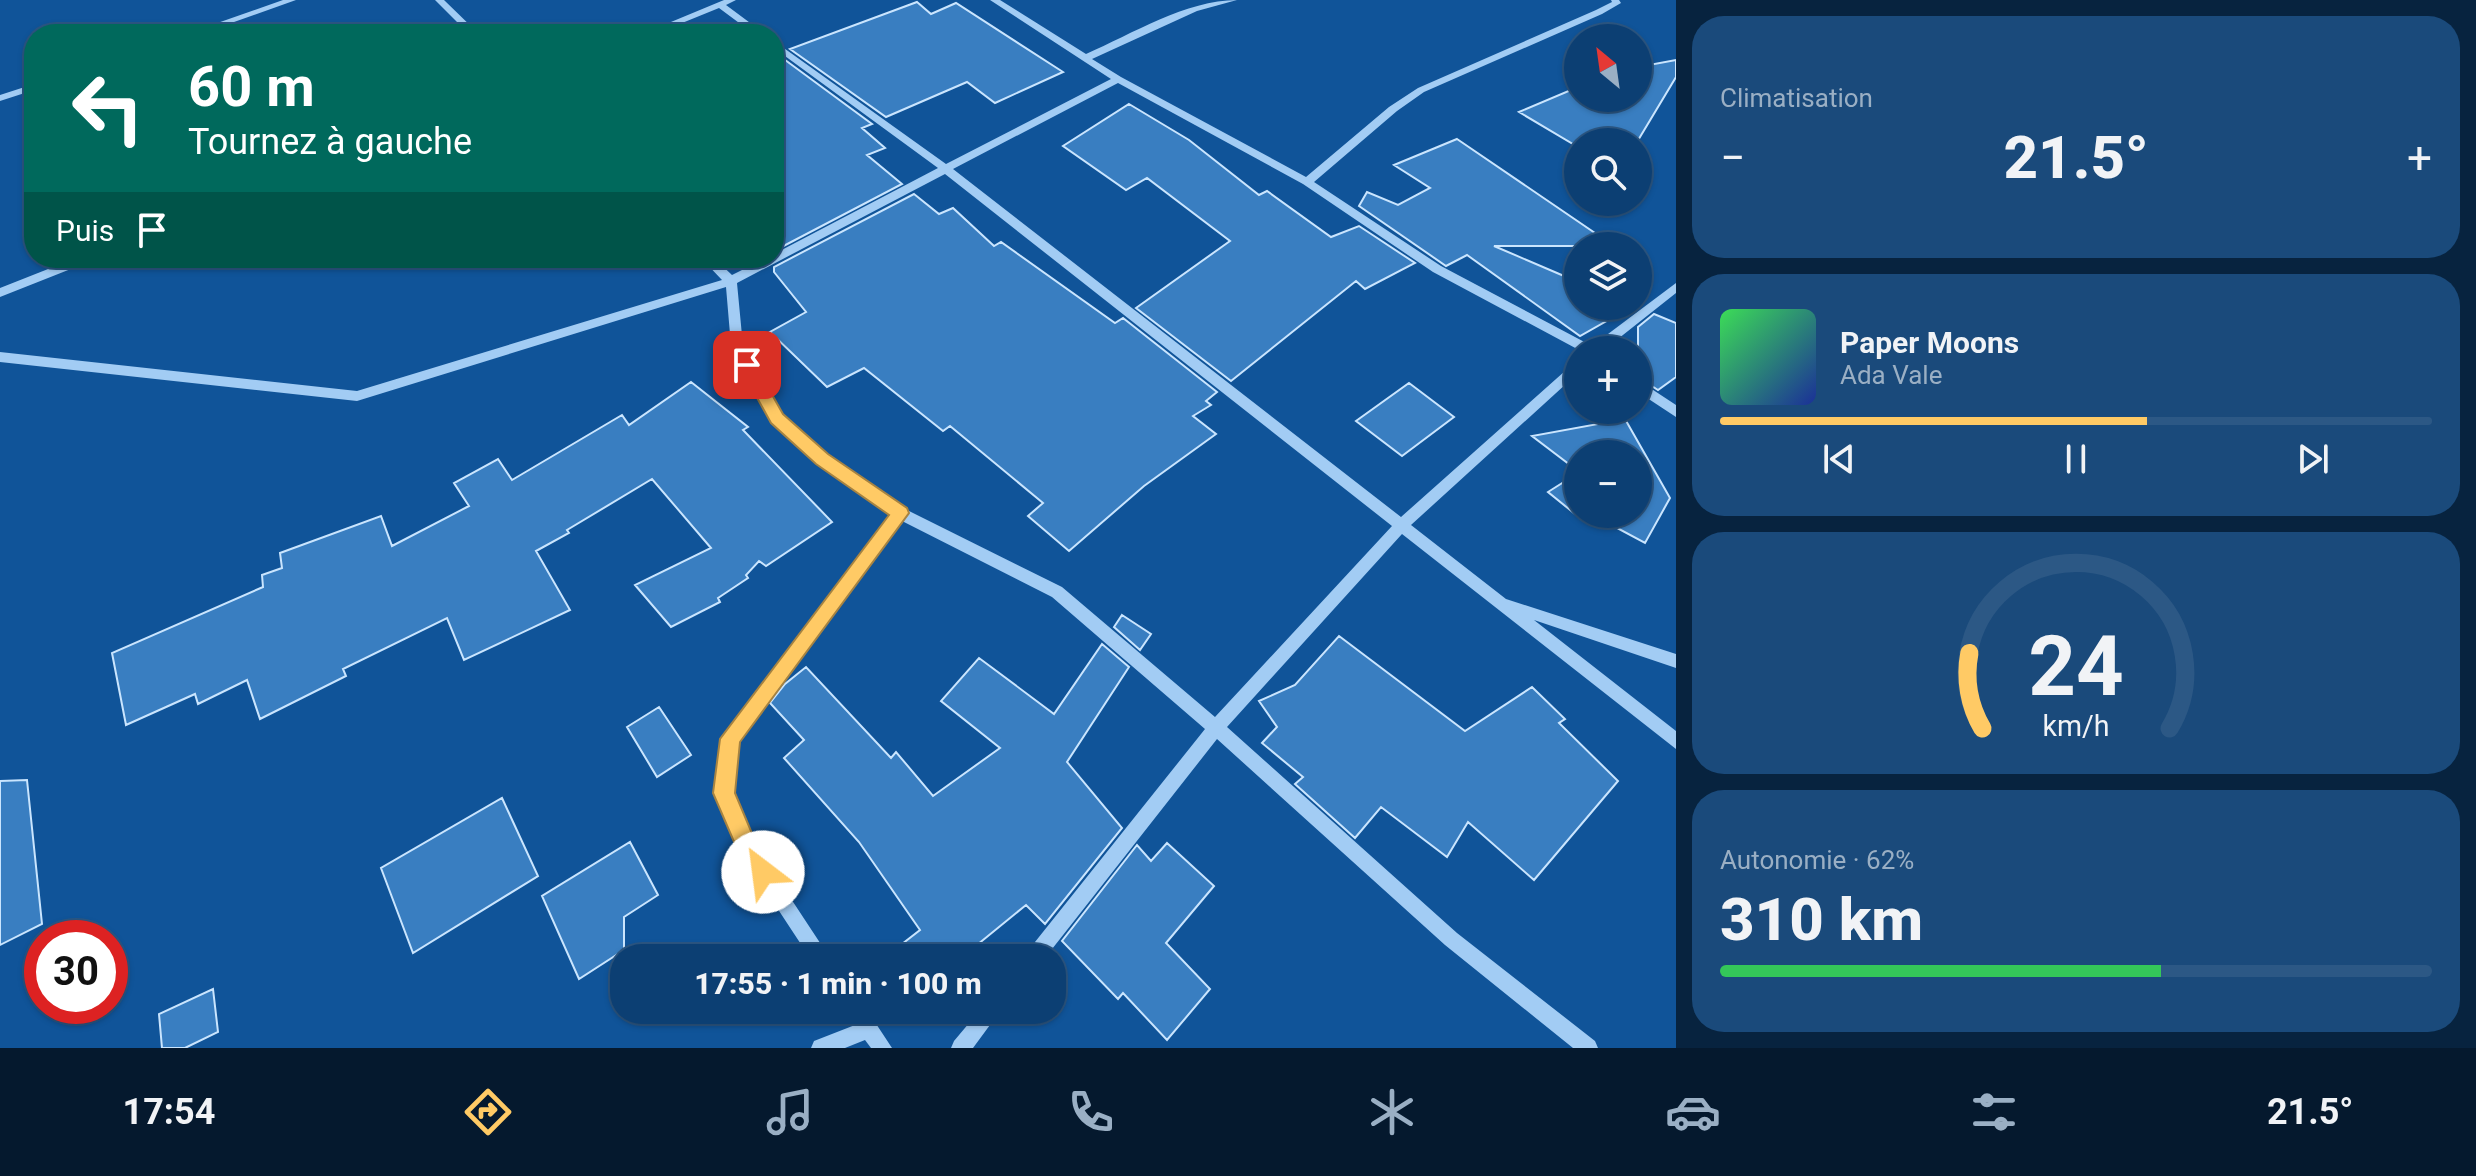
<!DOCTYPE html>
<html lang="fr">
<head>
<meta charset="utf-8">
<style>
	body { margin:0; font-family:Roboto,sans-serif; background:#1a4a7b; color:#f1f3f6; height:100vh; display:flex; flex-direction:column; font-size:30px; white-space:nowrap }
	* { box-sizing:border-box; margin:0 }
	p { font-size:26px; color:#9aafc4 }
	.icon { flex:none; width:44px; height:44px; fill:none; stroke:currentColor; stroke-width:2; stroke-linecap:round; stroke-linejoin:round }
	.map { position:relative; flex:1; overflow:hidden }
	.sheet { display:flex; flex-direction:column; gap:16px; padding:16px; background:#07233f; width:800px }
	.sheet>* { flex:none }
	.hud { position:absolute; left:24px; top:24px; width:760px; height:244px; border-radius:32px; box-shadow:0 2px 6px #0004,0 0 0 2px #2c5885; background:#00695c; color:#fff; overflow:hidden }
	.needle { width:52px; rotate:331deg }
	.tools { position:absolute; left:1564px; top:24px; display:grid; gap:16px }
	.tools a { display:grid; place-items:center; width:88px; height:88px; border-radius:50%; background:#0c3f73; box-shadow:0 2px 6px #0004,0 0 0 2px #2c5885; font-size:40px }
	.speed { position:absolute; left:24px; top:920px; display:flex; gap:16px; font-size:40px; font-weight:700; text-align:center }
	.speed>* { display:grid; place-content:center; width:104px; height:104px; border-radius:50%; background:#0c3f73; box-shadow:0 2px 6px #0004,0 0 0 2px #2c5885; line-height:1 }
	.speed .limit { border:12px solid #d22; background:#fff; color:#111 }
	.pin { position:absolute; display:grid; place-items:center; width:68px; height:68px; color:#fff; margin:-34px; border-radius:16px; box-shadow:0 4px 12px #0006 }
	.me { position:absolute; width:88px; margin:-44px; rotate:330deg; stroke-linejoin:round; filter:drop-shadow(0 0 6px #0008) }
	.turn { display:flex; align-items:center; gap:28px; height:168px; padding:0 32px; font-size:36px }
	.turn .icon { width:104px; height:104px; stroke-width:2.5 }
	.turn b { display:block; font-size:56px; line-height:68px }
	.then { display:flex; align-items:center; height:76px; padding:0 32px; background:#0003; gap:16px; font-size:30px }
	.big { font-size:60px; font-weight:800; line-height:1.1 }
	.sheet .widget { flex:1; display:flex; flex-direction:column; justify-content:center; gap:12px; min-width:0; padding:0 28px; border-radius:32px; background:#1a4a7b }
	.sheet .dial { align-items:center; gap:0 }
	.dial svg { height:208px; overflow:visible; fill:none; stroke:#2c5885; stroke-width:7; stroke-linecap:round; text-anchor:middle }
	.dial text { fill:#f1f3f6; stroke:none }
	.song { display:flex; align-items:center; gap:24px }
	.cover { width:96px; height:96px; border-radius:12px; background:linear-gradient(135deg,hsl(130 70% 55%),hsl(230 70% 35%)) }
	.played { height:8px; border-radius:4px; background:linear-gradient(90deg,#ffca65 60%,#2c5885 60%) }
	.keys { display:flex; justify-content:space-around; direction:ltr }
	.heat { display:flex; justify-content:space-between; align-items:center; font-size:44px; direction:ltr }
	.charge { height:12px; border-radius:6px; background:linear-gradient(90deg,#34c759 62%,#2c5885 0) }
	.trip { position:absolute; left:610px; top:944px; width:456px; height:80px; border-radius:32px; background:#0c3f73; box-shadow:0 2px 6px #0004,0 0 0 2px #2c5885; font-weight:800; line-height:80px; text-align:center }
	.dock { display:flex; height:128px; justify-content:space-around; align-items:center; background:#05192e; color:#9aafc4 }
	.dock .icon { width:56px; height:56px }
	.dock .selected { color:#ffca65 }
	.dock b { font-size:36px; color:#f1f3f6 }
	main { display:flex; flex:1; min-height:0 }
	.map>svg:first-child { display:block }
	.building { fill:#397ec1; stroke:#cae5fe; stroke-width:2 }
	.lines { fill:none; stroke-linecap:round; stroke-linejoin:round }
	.minor { fill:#a2ccf4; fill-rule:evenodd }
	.route { fill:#ffca65; stroke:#a68342; stroke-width:2 }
</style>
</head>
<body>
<main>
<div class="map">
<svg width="1676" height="1048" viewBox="0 0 1676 1048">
	<rect width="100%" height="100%" fill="#105499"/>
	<path class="building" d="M917,2L931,14L956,3L1063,72L995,103L967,82L886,117L790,49Z
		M777,54L872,124L862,128L885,148L867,155L902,184L774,251V55Z
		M1676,60V77L1637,142H1578V147L1519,112L1578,87V98H1638V67Z
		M1129,104L1189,140L1259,195L1267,191L1331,237L1359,226L1415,263L1365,289L1356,281L1231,381L1136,308L1230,241L1147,178L1126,190L1063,146Z
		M1457,139L1614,246H1494L1578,282V306H1633L1580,336L1467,255L1446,266L1359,206L1367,192L1398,205L1430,188L1394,165Z
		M914,194L939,214L953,208L994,246L1001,242L1115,323L1123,318L1217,392L1206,401L1211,405L1193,416L1216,434L1144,486L1069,551L1028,516L1043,503L950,426L943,431L864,368L827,387L770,332L806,312L774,272V267Z
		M1654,314L1676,323V377L1658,390L1638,377V327Z
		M691,382L748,427L743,430L832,522L766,566L759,561L746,575L748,578L718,598L720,602L671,627L635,585L711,548L652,479L567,530L569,533L536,551L570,610L464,660L447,618L343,669L346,676L260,719L247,680L198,704L195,694L126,725L112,653L263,587L262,575L282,568L280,553L381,516L392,546L469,506L454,483L498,459L512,480L622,415L629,425Z
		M1409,383L1454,417L1402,456L1356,421Z
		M1625,419L1670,498L1645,543L1591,514H1638V454H1578V471L1532,436Z
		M1578,473V514H1586L1580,518L1548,492Z
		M1122,615L1151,634L1140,650L1114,627Z
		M1339,636L1465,731L1532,687L1565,719L1559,723L1618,781L1534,880L1468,822L1447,857L1381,807L1355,838L1295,784L1303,777L1262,743L1277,727L1259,701L1295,685Z
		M1102,644L1129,667L1067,762L1122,828L1045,924L1026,905L961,958H884L920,930L859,842L784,758L804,740L770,703L785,684L806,667L891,758L896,752L933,796L1000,748L941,701L979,658L1054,714Z
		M659,707L691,755L657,777L627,727Z
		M27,780L42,924L0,945V781Z
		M502,798L538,876L413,953L381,868Z
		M630,842L658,895L624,917V950L579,979L542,896Z
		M1167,843L1214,886L1166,943L1210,989L1167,1040L1123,993L1118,999L1062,941L1137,845L1151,861Z
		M213,989L218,1032L185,1048H162L159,1014Z"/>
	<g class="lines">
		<path class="minor" d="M283,0H296L200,34H186Z
			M435,0H444L479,34H469Z
			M724,0H736L726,5L765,34H754L719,8L655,34H642Z
			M990,0H1000L1086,54C1132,34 1186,0 1237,0L1197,11L1092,59L1121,77L1306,177L1389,107L1418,88L1596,10L1612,2L1611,0H1619L1621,3L1602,14L1424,92L1397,111L1314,182L1441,266L1592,346L1676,283V293L1604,350H1579L1433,272L1303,184L1118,83L953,169L1401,517L1574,363L1578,361V373L1411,525L1506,599L1676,654V668L1534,620L1676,731V749L1402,534L1227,727L1457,933L1595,1041L1598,1048H1573L1445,945L1217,739L1045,958H1024L1027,952L1205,729L1052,597L902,521L738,742L732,793L755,844L830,958H810L743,856L716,793L722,739L891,514L817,463L772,423L731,346L726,287L357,401L0,362V352L357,391L722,280L701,258H714L732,275L766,258H774V254L938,168L774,48V41L946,164L1111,79ZM945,174L1392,526L1215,717L1062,587L905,509L827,455L782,415L743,346L737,283Z
			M34,84V90L0,101V95Z
			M76,258H93L91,261L0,297V288Z
			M1638,380L1676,405V417L1638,392Z
			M847,1010H867L892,1048H871L865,1040L845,1048H811L814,1041L855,1025Z
			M980,1010H1001L973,1048H951L954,1041Z"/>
	</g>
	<path class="route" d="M747,359L753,361L783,414L828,454L907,508L909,513L740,742L735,793L756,843L774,872L771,880L763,883L755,880L741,858L713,793L720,739L889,515L816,464L771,423L739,365Z"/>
</svg>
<div class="tools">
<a><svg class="needle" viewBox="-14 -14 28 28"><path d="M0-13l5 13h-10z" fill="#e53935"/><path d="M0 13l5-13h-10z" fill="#9aafc4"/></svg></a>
<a><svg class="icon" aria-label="search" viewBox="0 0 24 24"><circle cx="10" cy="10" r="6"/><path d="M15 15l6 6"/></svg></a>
<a><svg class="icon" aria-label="layers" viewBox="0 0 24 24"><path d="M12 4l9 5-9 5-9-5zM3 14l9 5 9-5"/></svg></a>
<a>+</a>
<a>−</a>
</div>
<div class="speed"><div class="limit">30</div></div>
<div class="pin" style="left:747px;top:365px;background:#d93025"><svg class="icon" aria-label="arrive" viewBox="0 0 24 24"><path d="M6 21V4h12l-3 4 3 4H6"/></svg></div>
<svg class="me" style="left:763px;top:872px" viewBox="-20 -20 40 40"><circle r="19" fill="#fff"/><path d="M0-13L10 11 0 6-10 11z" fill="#ffca65"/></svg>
<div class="trip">17:55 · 1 min · 100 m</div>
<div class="hud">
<div class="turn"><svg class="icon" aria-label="left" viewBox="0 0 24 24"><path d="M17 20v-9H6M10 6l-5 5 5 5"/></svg><div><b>60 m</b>Tournez à gauche</div></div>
<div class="then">Puis<svg class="icon" aria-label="arrive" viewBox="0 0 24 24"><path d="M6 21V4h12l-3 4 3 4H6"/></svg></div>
</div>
</div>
<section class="sheet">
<div class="widget"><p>Climatisation</p>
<div class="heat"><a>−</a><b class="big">21.5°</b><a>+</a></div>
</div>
<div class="widget">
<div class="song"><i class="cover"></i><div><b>Paper Moons</b><p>Ada Vale</p></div></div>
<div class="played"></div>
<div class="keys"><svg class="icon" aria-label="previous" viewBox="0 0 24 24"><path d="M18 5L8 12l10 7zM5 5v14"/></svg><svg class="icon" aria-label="pause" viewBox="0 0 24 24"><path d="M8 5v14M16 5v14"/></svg><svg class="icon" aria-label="next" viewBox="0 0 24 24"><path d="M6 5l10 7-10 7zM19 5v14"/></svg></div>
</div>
<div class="widget dial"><svg viewBox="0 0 100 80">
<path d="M14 69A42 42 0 1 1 86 69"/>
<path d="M14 69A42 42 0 0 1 9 40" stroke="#ffca65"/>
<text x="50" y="56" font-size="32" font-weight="700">24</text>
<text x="50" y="72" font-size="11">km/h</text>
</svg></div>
<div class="widget"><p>Autonomie · 62%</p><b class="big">310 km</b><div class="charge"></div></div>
</section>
</main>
<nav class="dock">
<b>17:54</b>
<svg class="icon selected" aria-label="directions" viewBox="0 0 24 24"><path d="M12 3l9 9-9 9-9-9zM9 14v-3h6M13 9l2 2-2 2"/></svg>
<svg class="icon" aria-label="music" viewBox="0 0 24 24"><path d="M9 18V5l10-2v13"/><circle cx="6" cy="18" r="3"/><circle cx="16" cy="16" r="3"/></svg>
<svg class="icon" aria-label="phone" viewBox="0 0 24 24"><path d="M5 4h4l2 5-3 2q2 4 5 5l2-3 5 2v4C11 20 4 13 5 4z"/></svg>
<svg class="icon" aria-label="climate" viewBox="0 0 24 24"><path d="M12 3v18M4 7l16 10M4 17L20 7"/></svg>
<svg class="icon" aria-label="car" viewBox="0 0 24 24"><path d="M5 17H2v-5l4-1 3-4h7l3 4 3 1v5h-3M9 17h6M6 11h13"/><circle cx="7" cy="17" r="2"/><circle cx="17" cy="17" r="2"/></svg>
<svg class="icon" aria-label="filters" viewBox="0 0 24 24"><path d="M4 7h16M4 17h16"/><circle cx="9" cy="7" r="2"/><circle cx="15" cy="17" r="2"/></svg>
<b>21.5°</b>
</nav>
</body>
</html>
